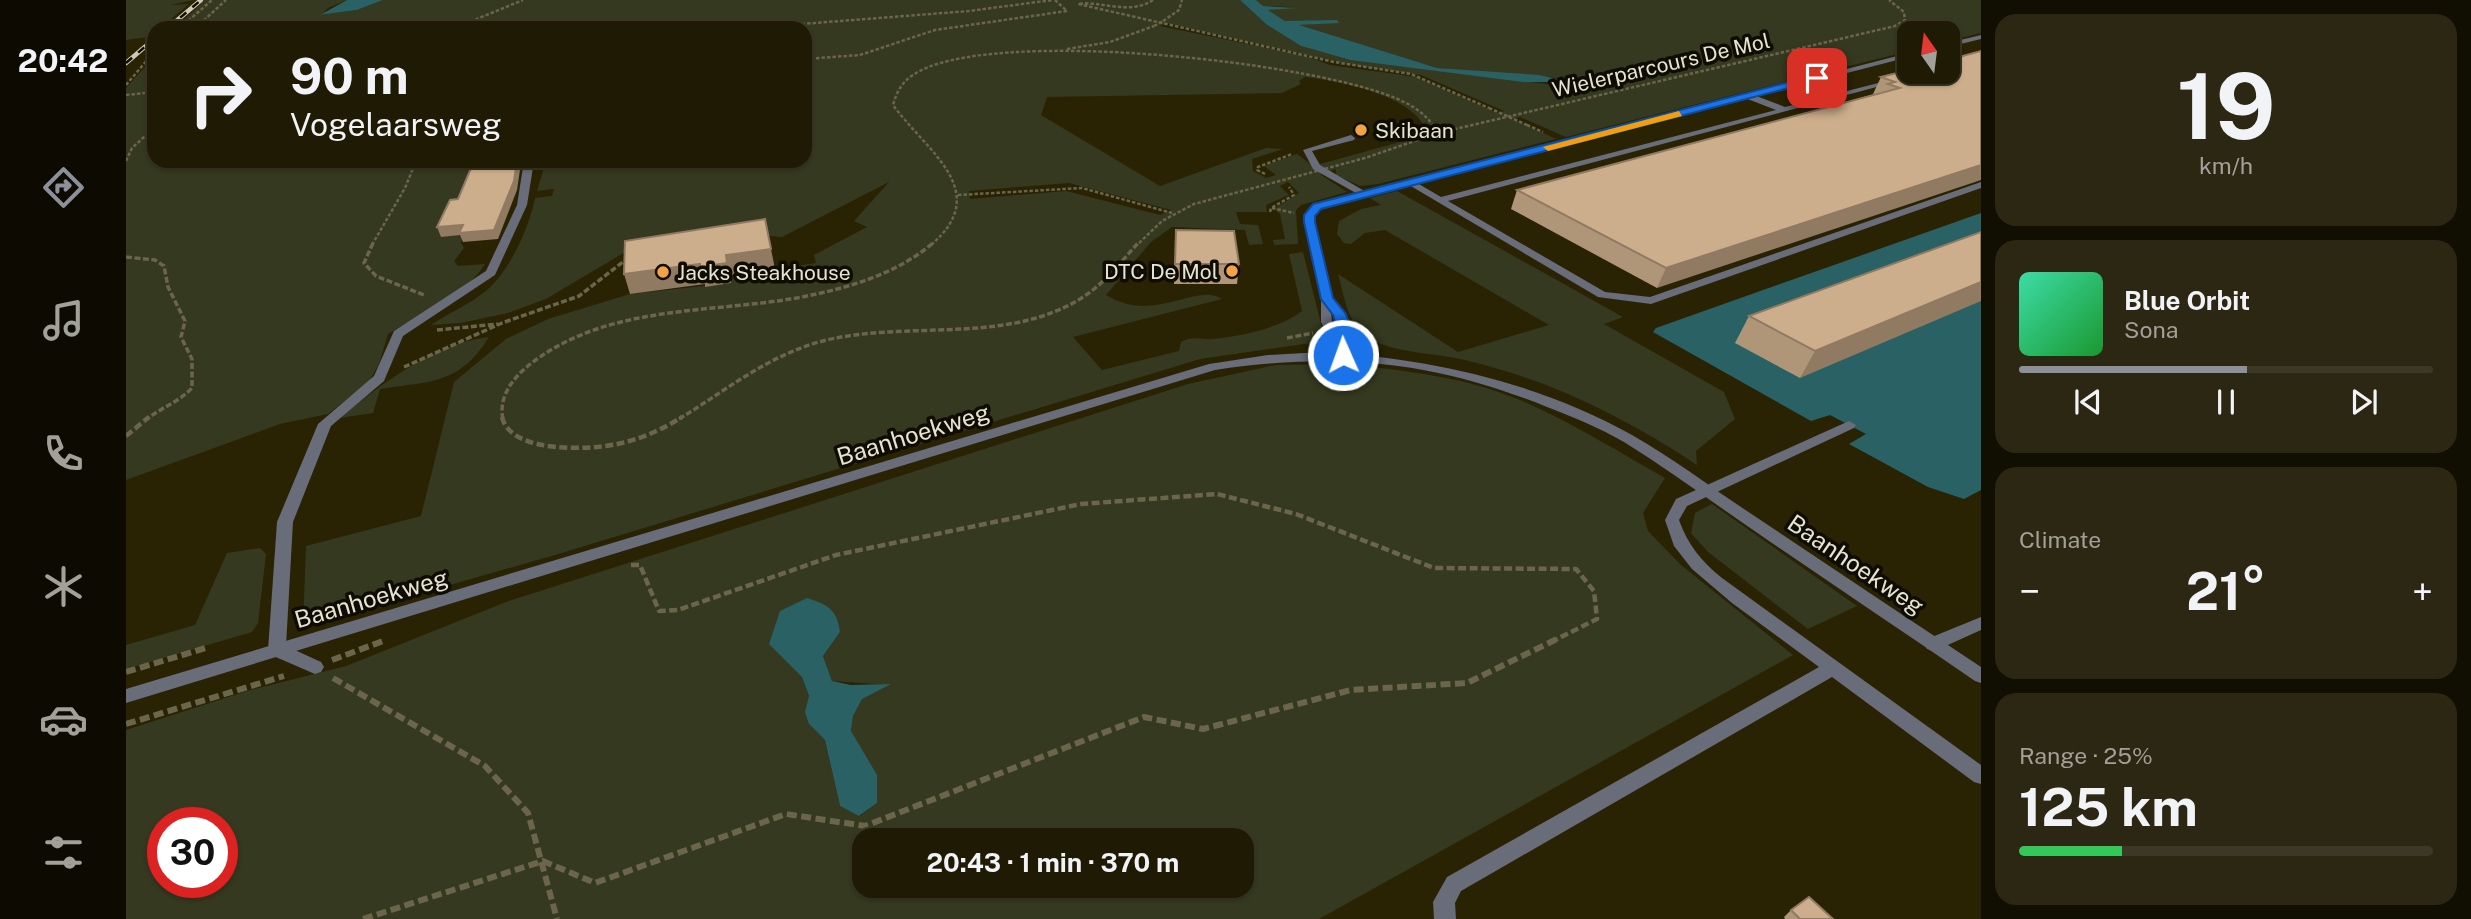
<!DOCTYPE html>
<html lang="en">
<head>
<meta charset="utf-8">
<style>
	body { margin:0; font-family:"Public Sans",sans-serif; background:#2c2712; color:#f1f3f6; height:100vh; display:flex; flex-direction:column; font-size:26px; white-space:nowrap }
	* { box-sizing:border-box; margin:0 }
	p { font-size:23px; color:#a1a19a }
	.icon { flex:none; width:38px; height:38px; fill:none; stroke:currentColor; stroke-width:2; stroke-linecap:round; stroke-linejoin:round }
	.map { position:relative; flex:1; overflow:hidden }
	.sheet { display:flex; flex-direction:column; gap:14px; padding:14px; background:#110e02; width:490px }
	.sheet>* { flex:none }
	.top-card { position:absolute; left:21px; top:21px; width:665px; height:147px; border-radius:21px; box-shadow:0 2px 5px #0004,0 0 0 2px #3c3825; background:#1f1a03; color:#f1f3f6; overflow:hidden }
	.needle { width:46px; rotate:346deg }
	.buttons { position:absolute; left:1771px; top:21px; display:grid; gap:14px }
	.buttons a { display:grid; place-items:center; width:63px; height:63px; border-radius:14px; background:#1f1a03; box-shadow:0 2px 5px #0004,0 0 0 2px #3c3825; font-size:35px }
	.speed { position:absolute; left:21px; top:807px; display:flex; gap:14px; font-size:35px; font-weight:700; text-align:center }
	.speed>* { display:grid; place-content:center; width:91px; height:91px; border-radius:50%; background:#1f1a03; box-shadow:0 2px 5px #0004,0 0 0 2px #3c3825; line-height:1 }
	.speed .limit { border:10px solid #d22; background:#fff; color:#111 }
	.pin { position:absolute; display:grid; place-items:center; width:60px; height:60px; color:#fff; margin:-30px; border-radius:14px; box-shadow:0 4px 10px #0006 }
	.me { position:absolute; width:77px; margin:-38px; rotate:358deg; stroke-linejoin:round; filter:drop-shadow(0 0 5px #0008) }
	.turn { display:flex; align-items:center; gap:24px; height:147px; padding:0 28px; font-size:32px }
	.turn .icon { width:91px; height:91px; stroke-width:2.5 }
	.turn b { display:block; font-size:49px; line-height:60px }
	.big { font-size:52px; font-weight:700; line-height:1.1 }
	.sheet .widget { flex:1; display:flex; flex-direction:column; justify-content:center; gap:10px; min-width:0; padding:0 24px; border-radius:21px; background:#2c2712 }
	.sheet .dial { align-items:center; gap:0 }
	.dial b { font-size:91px; line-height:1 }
	.song { display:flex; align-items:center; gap:21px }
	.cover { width:84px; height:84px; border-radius:10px; background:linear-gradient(135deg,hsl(160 70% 55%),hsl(130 70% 35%)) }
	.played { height:7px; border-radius:4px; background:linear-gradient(90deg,#8c9099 55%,#3c3825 55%) }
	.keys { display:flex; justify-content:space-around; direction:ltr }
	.heat { display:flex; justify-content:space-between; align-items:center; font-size:38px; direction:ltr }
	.charge { height:10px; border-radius:5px; background:linear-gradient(90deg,#34c759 25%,#3c3825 0) }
	.trip { position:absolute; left:726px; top:828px; width:402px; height:70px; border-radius:21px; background:#1f1a03; box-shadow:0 2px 5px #0004,0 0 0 2px #3c3825; font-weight:700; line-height:70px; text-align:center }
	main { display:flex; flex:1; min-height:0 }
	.dock { display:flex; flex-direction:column; width:126px; justify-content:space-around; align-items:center; background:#0c0a01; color:#a1a19a }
	.dock .icon { width:49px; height:49px }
	.dock .on { color:#8c9099 }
	.dock b { font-size:32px; color:#f1f3f6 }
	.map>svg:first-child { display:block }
	.green { fill:#35391f; fill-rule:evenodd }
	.water { fill:#2a6164 }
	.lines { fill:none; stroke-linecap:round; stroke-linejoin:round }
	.path-far3 { stroke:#6a654b; stroke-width:2.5; stroke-dasharray:3.5 2; stroke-linecap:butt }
	.path-far2 { stroke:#6a654b; stroke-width:3.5; stroke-dasharray:6 2.5; stroke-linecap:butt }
	.path-far1 { stroke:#6a654b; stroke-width:4.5; stroke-dasharray:8 3.5; stroke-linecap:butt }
	.path { stroke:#6a654b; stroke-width:6; stroke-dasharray:10 4.5; stroke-linecap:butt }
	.service { fill:#696c79; fill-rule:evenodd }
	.minor { fill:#696c79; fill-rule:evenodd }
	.tertiary { fill:#696c79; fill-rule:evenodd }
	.rail-casing { stroke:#cdc9b6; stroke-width:4.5 }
	.rail { stroke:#0f0d03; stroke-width:2.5; stroke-dasharray:8; stroke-linecap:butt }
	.path-bridge { stroke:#6a654b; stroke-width:2.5; stroke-dasharray:3.5 2; stroke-linecap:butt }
	.wall { fill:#b09678 }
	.shaded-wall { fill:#907a62 }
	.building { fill:#cdae8c; stroke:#907a62; stroke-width:2 }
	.route { fill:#1a73e8; stroke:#114b97; stroke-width:2 }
	.slow { fill:#f59e0b }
	.poi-dot { fill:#f4a344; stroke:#0f0d03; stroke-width:2.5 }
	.labels { text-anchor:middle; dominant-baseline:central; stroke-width:7; stroke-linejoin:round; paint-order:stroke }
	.far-street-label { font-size:21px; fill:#e6e3d2; stroke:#0f0d03 }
	.far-poi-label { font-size:21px; fill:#e6e3d2; stroke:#0f0d03; text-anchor:start }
	.street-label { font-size:24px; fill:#e6e3d2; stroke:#0f0d03 }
</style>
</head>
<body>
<main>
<nav class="dock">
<b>20:42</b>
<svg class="icon on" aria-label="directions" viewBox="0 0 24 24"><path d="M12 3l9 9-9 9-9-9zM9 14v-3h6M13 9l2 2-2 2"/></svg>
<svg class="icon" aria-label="music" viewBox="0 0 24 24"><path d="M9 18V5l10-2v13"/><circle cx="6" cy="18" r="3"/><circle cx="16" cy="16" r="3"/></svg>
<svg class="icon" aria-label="phone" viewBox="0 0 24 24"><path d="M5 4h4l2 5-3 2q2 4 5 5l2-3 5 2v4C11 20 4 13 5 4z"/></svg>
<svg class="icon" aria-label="climate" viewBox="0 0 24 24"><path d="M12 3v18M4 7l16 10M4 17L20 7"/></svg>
<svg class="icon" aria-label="car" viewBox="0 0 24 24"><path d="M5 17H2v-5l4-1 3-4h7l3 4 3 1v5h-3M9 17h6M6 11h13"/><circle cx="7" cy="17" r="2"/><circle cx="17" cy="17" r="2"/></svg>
<svg class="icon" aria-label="filters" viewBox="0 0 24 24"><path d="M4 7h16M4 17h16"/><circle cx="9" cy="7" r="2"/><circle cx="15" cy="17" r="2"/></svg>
</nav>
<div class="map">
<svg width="1855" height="919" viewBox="0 0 1855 919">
	<rect width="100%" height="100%" fill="#292304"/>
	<path class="green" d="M0,0H68L44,5L63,4L34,28H28L23,37L0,40Z
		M79,0H221L202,8L195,15L231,10L257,0H1114L1141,25L1175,46L1224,60L1421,84H1432L1430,78L1311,68L1178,29L1173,25L1213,22L1159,21L1142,10L1171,7L1137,6L1130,0H1855V33L1822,41V33H1783V51L1440,137L1394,117L1387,119L1430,139L1252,184L1234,186L1210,175V169L1194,174L1221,192L1175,205L1170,210L1172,244L1148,245L1147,240L1159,239L1154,214L1148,209L1173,193L1162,182L1154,186L1163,195L1140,205L1141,212H1110L1114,224L1132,225L1137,244L1123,245L1119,230L1046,227L1025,242L980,295C1029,325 1070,282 1096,299L947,337L976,370L1053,351L1055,342C1066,335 1076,340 1087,339C1115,336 1154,328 1176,311L1163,254L1177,252L1197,332L1185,343L1074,359L429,555L177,627L180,546L295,516L328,382L380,339L422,319L504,294L605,283V275L690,263L688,255L741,227L728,221L763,182L656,237L644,236L623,223L542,236L506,248L420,299L382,313L335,323L305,325C322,313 345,304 361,290C384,270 403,228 409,198L426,196L428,189L411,191L420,161H679V28H49ZM1040,23L1221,64L1295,75L1378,111L1371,113L1291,77L1204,65L1180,56L1034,26ZM1179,77C1214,81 1281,94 1299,127L1295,134L1285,139L1187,166L1171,154L1138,166L1150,175L1140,178L1127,171L1126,159L1157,149L1140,148L1034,186L915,115L921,97L1156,93L1175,84L1173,81ZM943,183L1045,210L1034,215L940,191L844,199L843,191Z
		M28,57V161H372L341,221L335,243L338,248L328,261L332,266L359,264C339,296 293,315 262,334L253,364L242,383L202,414L154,424L0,480V88Z
		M1271,191L1497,317L1478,324L1598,392L1609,419L1570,451L1571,465C1500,418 1426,381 1343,361C1312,353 1273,354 1244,339C1222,329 1218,294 1212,274L1332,352L1423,325L1259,230L1239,233L1225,244L1218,243L1211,234L1213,221L1235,209L1255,205L1244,198Z
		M363,337C333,385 305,381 254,389L247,413L213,418C257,384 305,344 363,337Z
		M1221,364C1279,371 1340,377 1394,400C1444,421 1491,451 1539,478L1517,513L1522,531L1555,565L1667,655L1193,919H0V730L121,691L220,666L380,602L1062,384L1150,365ZM714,632L697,656L706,681L763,685L736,698L727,716L725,732L751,776V803L734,816L714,806L699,740L683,724V696L676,677ZM37,822H96V882H37ZM738,840H1116V886H738Z
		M1586,504L1731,606L1682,629L1582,552L1565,533L1569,513Z
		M134,548L140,554L132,623L126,632L0,669V645L69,625L101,553Z"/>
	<path class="water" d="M221,0H257L231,10L194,15Z
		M1114,0H1130L1137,6L1172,8L1142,10L1159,21L1211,20L1213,23L1173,25L1311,68L1413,75L1443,82H1397L1224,60L1175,46L1141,25Z
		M1855,213V490L1838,499L1802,487L1723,444L1740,434L1704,415L1685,421L1527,332L1530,328Z
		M681,598C702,605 711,609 714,632L697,656L706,681L725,685L765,684L736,699L727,716L725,731L751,775V803L733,816L714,806L699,740L683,724L679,712L683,696L676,677L643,644L654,611Z"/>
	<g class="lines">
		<path class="path-far3" d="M1027,0C1003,16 973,0 952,4L1208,62L1285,74L1363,108
			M1037,21L1053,10L1056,0
			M54,28L86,0
			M89,28L76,22L100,0
			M95,28L239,25L326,28
			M329,28L397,0
			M412,28L590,23L637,27L843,11L927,0
			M941,49L984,42L1028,26
			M679,59L734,55L809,30L941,11L929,0
			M0,85L28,52
			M0,95L28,92
			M1401,125L1417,132
			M1312,133L1769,26L1779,20L1778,12L1763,0
			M0,161L6,148L28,128
			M1139,174L1131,170L1132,167L1166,154
			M832,195L956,188L1046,213
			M1146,208L1168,213
			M1144,212L1145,208L1168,195L1163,187
			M246,245L279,188L290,161
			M805,245C868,191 800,151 767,105C771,92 775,83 787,75C859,25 1199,62 1278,102C1293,109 1304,119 1312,133L1239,158L1068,204L1036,221L1011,245"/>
		<path class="path-far2" d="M247,243L238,263L250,276L298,295
			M0,257L29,260L38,266L42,287L59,321L55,337L66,359V388C53,402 36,407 21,419
			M311,330L372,324
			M1161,338L1187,333
			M278,367L376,323L453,296L502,258
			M377,419C372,397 387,378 403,365C487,299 598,316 695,293C735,284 775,270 807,243
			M553,419C599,391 640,357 693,342C777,319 877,346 954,299C977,285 994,263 1012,243"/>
		<path class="path-far1" d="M376,417C385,455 468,450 496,443C517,438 537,429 556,417
			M0,436L23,417
			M505,565H514L533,611L552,610L710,555L955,504L1091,494L1170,514L1308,568L1450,569L1468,591L1471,619L1429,640"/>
		<path class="path" d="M206,660L257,641
			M0,672L83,647
			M207,678L359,766L402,813L431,919
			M0,724L158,676
			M237,919L417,861L469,883L660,814L739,826L1018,717L1077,729L1225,690L1341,683L1433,638"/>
		<path class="service" d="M1795,72H1807L1322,201L1479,292L1524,297L1855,182V188L1525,304L1472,297L1278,182L1286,180L1315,197L1650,110L1619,98V94H1625L1659,107Z
			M1225,135L1229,138L1228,140L1186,151L1194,165L1240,192V196L1237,197L1187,169L1177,150Z
			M398,161H408L401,205L369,275L277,336L258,381L205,426L167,522L160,646L195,662L198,667L195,672L189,674L145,655L142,650L151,522L192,424L248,376L268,331L360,271L391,205Z
			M1723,421L1730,425L1728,428L1561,506L1553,520C1562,545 1575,561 1596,578L1855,765V784L1848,782L1706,677L1335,891L1329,903L1330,919H1308L1307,902L1321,877L1693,667L1606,603L1566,569L1548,546L1539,520L1550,499Z
			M1855,617V630L1813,649L1807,651L1801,649L1798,644L1801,639Z"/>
		<path class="minor" d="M1855,35V39L1822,47V43Z
			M1783,53V57L1194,209L1189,215V222L1207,298L1220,314L1225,331L1220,345L1222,351L1220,354H1212L1195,322V299L1179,222V215L1188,205ZM1205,311L1208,315L1212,332L1206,322Z"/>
		<path class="tertiary" d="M1196,352C1303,358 1411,382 1506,435C1545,457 1583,486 1621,511C1699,563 1777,615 1855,667V683L1849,681C1776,631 1703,582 1630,532C1586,502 1543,470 1498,442C1474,428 1447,417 1421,407C1306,360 1210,352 1089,370L0,703V689L1083,364L1142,355Z"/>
		<defs>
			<path id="rail" d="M42,28L75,0
				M0,63L28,39"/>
		</defs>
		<use href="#rail" class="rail-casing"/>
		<use href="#rail" class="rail"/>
		<path class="path-bridge" d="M1028,26L1037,21
			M1363,108L1401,125"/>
	</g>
	<path class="wall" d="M1822,72L1531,288L1385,209L1391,190L1749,94H1747L1755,77Z
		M1050,230L1113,264L1111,284H1048Z
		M1855,232L1674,378L1609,343L1623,316Z
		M1665,910L1707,919H1659L1658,917Z"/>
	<path class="shaded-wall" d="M391,161H394L395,163L391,190L372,239L337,242L334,235L315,237L311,227Z
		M1855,165V180L1531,288L1540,268Z
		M639,219L649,269L605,275V283L579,287V284L504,294L498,274L600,255Z
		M1855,282V301L1674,378L1689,351Z"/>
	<path class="building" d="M1855,51V165L1540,268L1391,190L1774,88L1762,84L1769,82L1755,77L1783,70V72H1822V60Z
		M348,161H391L388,181L368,230L333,233L337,225L311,227L324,200L332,199Z
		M639,219L645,249L600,255L601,263L574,267V264L498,274L499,241Z
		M1050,230L1108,231L1113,264H1049Z
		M1855,232V282L1689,351L1623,316Z
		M1683,897L1707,919H1674L1665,910Z"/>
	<path class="route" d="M1691,75L1694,80L1195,209L1189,216V222L1207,298L1220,314L1226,331L1221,344L1224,355L1217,360L1210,355L1207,344L1212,331L1207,315L1195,299L1178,222V215L1187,204Z"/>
	<path class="slow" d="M1553,111L1556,116L1422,151L1417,147Z"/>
	<g class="poi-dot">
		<circle cx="1235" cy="130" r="7"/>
		<circle cx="1106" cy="271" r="7"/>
		<circle cx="537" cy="272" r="7"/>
	</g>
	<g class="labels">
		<g class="far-street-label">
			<text transform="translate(1535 65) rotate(-13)">Wielerparcours De Mol</text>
		</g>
		<g class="far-poi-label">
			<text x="1249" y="130">Skibaan</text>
			<text x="1092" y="271" text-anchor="end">DTC De Mol</text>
			<text x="551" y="272">Jacks Steakhouse</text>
		</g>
		<g class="street-label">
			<text transform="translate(787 434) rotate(-17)">Baanhoekweg</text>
			<text transform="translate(1730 564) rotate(34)">Baanhoekweg</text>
			<text transform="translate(245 598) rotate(-16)">Baanhoekweg</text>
		</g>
	</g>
</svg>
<div class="buttons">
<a><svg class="needle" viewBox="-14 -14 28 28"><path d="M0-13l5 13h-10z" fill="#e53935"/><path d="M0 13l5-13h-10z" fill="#a1a19a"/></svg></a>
</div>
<div class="speed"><div class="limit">30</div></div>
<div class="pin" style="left:1691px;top:78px;background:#d93025"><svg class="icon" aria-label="arrive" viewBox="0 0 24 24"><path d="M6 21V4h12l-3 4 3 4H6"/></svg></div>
<svg class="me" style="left:1217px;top:355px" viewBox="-20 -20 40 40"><circle r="17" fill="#1a73e8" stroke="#fff" stroke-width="3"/><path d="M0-11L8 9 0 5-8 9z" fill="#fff"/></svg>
<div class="trip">20:43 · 1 min · 370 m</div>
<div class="top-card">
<div class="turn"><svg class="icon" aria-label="right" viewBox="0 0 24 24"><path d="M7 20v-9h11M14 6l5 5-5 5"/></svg><div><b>90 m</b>Vogelaarsweg</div></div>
</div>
</div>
<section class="sheet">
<div class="widget dial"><b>19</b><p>km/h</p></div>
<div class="widget">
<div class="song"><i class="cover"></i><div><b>Blue Orbit</b><p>Sona</p></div></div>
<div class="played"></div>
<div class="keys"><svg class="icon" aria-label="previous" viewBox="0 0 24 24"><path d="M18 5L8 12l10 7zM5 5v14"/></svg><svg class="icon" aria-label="pause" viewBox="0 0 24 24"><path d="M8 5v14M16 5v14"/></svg><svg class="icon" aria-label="next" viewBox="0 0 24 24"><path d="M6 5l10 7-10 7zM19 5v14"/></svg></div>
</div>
<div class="widget"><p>Climate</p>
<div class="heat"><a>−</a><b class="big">21°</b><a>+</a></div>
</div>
<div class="widget"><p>Range · 25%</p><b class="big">125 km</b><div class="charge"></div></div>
</section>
</main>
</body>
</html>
